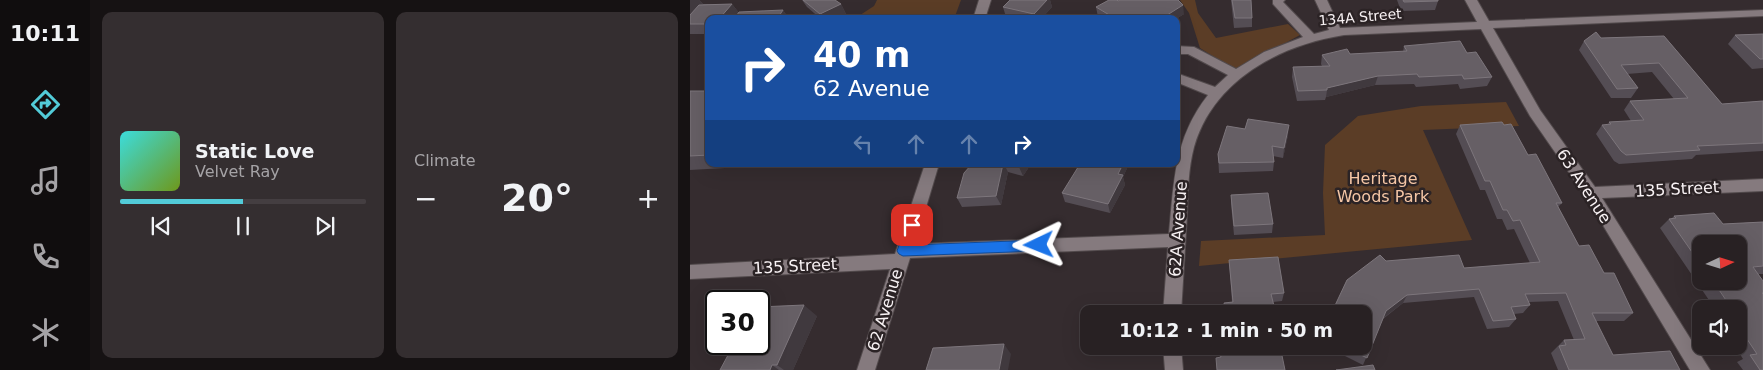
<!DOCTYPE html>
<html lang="en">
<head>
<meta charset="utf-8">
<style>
	body { margin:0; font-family:"DejaVu Sans",sans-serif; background:#342e30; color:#f1f3f6; height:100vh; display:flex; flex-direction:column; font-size:19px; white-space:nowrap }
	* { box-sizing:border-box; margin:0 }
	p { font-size:16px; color:#a5a3a6 }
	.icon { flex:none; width:28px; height:28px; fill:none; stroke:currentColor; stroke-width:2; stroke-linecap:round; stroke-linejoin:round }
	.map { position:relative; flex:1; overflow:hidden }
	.sheet { display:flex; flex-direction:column; gap:12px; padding:12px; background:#161213; width:600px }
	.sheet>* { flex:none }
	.top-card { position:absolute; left:15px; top:15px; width:475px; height:152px; border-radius:10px; box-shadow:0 5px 20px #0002,0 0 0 1px #443e41; background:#1a4fa0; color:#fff; overflow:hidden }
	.needle { width:32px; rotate:86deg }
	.controls { position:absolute; left:1002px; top:235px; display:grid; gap:10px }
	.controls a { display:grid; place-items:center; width:55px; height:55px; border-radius:10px; background:#282123; box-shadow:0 5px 20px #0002,0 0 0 1px #443e41; font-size:25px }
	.speed { position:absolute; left:15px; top:290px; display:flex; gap:10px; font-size:25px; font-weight:700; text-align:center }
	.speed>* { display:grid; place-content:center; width:65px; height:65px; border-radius:50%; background:#282123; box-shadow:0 5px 20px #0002,0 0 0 1px #443e41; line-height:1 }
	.speed .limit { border:2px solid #111; border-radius:8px; background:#fff; color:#111 }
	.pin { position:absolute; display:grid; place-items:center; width:42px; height:42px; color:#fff; margin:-21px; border-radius:10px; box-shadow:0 2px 8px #0006 }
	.me { position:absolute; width:55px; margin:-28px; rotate:268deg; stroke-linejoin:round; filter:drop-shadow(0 0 4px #0008) }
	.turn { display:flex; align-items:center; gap:18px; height:105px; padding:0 25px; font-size:22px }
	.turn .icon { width:65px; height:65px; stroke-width:2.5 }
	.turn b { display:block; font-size:35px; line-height:42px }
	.lanes { display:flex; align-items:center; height:48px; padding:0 25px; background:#0003; justify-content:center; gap:25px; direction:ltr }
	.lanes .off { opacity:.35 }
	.big { font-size:38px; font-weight:700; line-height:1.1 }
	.sheet .widget { flex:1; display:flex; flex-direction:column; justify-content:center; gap:8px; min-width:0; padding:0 18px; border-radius:10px; background:#342e30 }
	.song { display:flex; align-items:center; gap:15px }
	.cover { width:60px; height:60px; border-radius:8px; background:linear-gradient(135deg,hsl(180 70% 55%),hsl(80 70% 35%)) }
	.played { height:5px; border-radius:2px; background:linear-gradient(90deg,#52cbd8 50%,#443e41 50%) }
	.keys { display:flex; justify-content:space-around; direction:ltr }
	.heat { display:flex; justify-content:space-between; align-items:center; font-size:28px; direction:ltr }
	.sheet .tiles { flex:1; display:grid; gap:12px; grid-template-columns:repeat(2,1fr) }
	.trip { position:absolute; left:390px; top:305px; width:292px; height:50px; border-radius:10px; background:#282123; box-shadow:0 5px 20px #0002,0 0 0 1px #443e41; font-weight:700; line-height:50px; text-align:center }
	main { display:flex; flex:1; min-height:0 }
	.tabs { display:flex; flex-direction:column; width:90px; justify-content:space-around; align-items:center; background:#100d0e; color:#a5a3a6 }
	.tabs .icon { width:35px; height:35px }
	.tabs .on { color:#52cbd8 }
	.tabs b { font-size:22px; color:#f1f3f6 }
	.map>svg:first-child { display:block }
	.green { fill:#5b3d26 }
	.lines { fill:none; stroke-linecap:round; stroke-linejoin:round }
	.street-casing { stroke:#524a4c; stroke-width:2 }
	.street { fill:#857a7e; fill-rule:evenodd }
	.wall { fill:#544d54; fill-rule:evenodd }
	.shaded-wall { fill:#40393e }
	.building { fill:#665f65; stroke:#7d767c }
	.route { fill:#1a73e8; stroke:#114b97 }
	.labels { text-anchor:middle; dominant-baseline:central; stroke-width:5; stroke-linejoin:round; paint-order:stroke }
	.far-street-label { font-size:14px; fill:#f8f2f4; stroke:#2b2325 }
	.park-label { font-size:16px; fill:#f5c6a5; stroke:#2b2325 }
	.street-label { font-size:16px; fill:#f8f2f4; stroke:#2b2325 }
</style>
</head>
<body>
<main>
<nav class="tabs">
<b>10:11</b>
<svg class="icon on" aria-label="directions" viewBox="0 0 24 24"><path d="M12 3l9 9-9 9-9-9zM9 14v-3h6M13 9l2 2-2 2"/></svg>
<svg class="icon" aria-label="music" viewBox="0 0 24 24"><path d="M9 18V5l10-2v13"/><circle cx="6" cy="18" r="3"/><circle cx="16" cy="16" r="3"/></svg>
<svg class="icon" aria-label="phone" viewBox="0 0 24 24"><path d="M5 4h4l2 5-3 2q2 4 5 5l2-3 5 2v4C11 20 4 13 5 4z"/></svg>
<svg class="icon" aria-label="climate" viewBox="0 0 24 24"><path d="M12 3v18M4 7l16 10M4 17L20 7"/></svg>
</nav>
<section class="sheet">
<div class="tiles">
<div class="widget">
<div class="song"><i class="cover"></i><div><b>Static Love</b><p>Velvet Ray</p></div></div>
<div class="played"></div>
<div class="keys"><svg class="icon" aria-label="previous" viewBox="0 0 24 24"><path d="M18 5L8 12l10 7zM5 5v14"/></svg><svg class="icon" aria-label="pause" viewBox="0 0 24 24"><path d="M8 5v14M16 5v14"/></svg><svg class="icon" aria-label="next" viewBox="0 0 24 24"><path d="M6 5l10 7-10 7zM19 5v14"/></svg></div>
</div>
<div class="widget"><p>Climate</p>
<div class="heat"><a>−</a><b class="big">20°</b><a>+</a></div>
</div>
</div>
</section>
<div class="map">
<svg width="1073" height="370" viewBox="0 0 1073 370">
	<rect width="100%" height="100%" fill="#352c2f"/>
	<path class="green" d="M187,0H271L264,19H164L184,6Z
		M490,0H505L508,13L526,38L598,24L610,35L545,70L510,48L499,13Z
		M816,102L829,126L733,130L782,240L509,266L511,241L635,235L633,193L635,145L668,116L731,106Z"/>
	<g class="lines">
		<defs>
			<path id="street" d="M289,0H301L295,19H283Z
				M583,0H595L593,2L624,34L639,30L625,0H637L650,28L787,22L775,0H787L799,21L1073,10V16L803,28L850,110L905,187L1073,179V191L912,198L1020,370H1000L896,197L840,116L791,29L654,35C590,45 523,80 504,147C498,170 498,192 497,215C495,248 493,281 491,314H473L478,247L220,258L185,370H167L200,269L0,279V265L205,254L235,164H249L225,244L479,234C484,181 484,138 518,95L486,82V73L525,87L538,75L498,54H486V46L504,47L546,69L574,52L613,37L583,4Z
				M473,346H491L493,370H475Z"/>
		</defs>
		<use href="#street" class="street-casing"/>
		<use href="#street" class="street"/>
	</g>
	<path class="wall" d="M0,0H9L13,4H42L49,13L93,10L99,19H19V34H0Z
		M112,0H145L151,4L156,14L146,19H131L117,7Z
		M320,0H360L362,7L351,19H325L316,17L313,7Z
		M541,0H561L562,18V27L544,28Z
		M707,0H748V1L745,10L711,11Z
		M428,1L494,14L486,19H412L408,17L406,7Z
		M1073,34V68L1062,69L1038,44L1045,35Z
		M974,36L1032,104L1073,101V151L1006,155L1002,159L929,164L924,161L906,134L912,125H918L919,122L941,121L934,110L940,101L984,99L962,72L937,74L948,88L941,98H921L889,50L894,41L911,38Z
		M714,46L777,53L802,77L797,86L770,89L768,84L726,87L724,84L685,85L636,97L635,100L607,101L602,77L603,67L632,66L631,64L632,55L713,52Z
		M0,91H19V164H88L86,165L0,170Z
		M770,125H814L838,155L872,203L868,207L889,246L914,273L943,313L934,321H906L923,355L990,370H868L861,353L874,340H884L868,301L839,302L840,305L833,313L824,314L826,319L819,327L797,329L784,297L713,303L693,319L673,365L635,346H674L696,261L774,268L840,263L824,229L817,230L812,219H807L795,190H790L766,134Z
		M555,129L598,135L593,158L583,156L584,162L583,171L529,173L528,154Z
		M282,164H341L333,176L318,172L311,205L272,207L267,198Z
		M388,164H439L433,177L435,185L420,213L375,202L372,193L389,166Z
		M541,195L583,224L582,233L544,235L541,204Z
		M984,216L1033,224L1073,222V274H1068L1073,281V370H1053L1047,362L1053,359L1045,346H1049V309H1025L970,228L979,219H981ZM1011,244L1049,281H1011Z
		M539,260L594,293L592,301L583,302L586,314H535L534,303L542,302Z
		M127,316L103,370H30Z
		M528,346H590V347L595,370H527L526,358L530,357Z"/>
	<path class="shaded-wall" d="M0,0H9L14,6L0,22Z
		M357,0H360L362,7L351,19H345L344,14Z
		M42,4L49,13L44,19H29Z
		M151,4L156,14L146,19H133L130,14Z
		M493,5L494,14L486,19H471Z
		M93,10L99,19H87Z
		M688,76L685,85L636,97L637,90V88Z
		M599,125L598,135L593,158L594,148Z
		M313,164H314L318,172L311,205L306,196Z
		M331,164H341L333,176L329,167Z
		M433,164H439L433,177L435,185L420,213L418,204L428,174Z
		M717,295L713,303L692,319L696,311Z
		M114,305L127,316L103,370H94L87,365Z
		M314,344L321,354L318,370H309Z
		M82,365L89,370H80Z"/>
	<path class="building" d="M113,0H145L151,4L130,14Z
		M320,0H357L344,14L313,7Z
		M419,0H427L428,1L430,0H488L493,5L471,19H426L406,7Z
		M542,0H561L562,18H545Z
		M713,0H748V1L714,2Z
		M42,4L29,19H19V24H0V15L9,5Z
		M93,10L87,19H44L49,12Z
		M337,17L346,19H335Z
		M906,32L911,38L974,36L1032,104L1073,101V143L1007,146L1010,150L936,155L931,151L912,125L921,124L919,122L954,120L940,101L998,98L969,63L931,65L948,88L927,89L894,41Z
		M1073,34V59H1070L1045,35Z
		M770,41L777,53L786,52L802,77L774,79L772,75L729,77L727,74L688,76L637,88V90L608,91L603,67L640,66L632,55L657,49L660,54L717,51L714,46Z
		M0,91H19V155L0,156Z
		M558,119L599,125L594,148L582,146L584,162L529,163L528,154L537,126L555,129Z
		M812,122L814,125L821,124L838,155L846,154L872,203H866L889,246L899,245L914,273H924L943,313H902L923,355L980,351L990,370H879L869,346L876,345L874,340L895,339L876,293L835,294L840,305L821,307L826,319L803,321L789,289L717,295L696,311L677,358L653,346H674V314H641L657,280L690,255L696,261L769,255L774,268L850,262L830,220L823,221L817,210H813L800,181H795L770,125Z
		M282,164H313L306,196L267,198L274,173Z
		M318,164H331L329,167Z
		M390,164H433L428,174L433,175L418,204L372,193Z
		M578,193L583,224L544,226L541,195Z
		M1024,213L1033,224L1073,222V266L1063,267L1073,281V293H1072L1073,294V370H1070L1060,355L1067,354L1049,327V309H1042L1023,281H1049V244H1011V265L979,219L986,218L984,216Z
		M588,257L594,293L581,294L586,314H536L534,303L543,302L539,260Z
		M114,305L87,365H82L80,370H30L44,344H69V307Z
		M314,344L309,370H236L243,348Z
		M529,346H590L595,370H527L526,358L531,357Z
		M683,365L685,370H646Z"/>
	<path class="route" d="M222,220L226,221L227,225L221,245L349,240L353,242L355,245L353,249L349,251L213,256L209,254L207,251L216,225L217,221Z"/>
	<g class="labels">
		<g class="far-street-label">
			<text transform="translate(670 17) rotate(-5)">134A Street</text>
		</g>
		<g class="park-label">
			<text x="693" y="178">Heritage<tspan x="693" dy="18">Woods Park</tspan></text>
		</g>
		<g class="street-label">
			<text transform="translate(894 186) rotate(57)">63 Avenue</text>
			<text transform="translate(987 189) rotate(-3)">135 Street</text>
			<text transform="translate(488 229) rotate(-86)">62A Avenue</text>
			<text transform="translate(105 266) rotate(-3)">135 Street</text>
			<text transform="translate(195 310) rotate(-73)">62 Avenue</text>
		</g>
	</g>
</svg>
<div class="controls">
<a><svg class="needle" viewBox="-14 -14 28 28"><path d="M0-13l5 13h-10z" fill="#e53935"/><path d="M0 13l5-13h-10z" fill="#a5a3a6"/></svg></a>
<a><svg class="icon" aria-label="sound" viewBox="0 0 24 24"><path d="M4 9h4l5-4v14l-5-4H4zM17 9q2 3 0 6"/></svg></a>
</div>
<div class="speed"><div class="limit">30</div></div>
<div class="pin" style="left:222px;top:225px;background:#d93025"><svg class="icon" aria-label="arrive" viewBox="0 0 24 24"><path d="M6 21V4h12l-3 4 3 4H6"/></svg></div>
<svg class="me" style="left:349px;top:245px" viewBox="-20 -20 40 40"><path d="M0-17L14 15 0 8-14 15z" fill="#1a73e8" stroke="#fff" stroke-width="4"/></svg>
<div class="trip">10:12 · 1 min · 50 m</div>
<div class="top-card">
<div class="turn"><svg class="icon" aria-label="right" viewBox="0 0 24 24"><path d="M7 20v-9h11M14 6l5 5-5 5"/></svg><div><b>40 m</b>62 Avenue</div></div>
<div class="lanes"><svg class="icon off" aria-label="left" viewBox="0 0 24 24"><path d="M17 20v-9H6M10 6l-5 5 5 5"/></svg><svg class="icon off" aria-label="ahead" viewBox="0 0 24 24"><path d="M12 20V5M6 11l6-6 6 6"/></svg><svg class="icon off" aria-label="ahead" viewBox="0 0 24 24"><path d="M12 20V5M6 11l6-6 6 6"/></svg><svg class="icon" aria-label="right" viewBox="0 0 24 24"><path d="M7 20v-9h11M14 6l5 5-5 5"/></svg></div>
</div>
</div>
</main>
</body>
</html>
